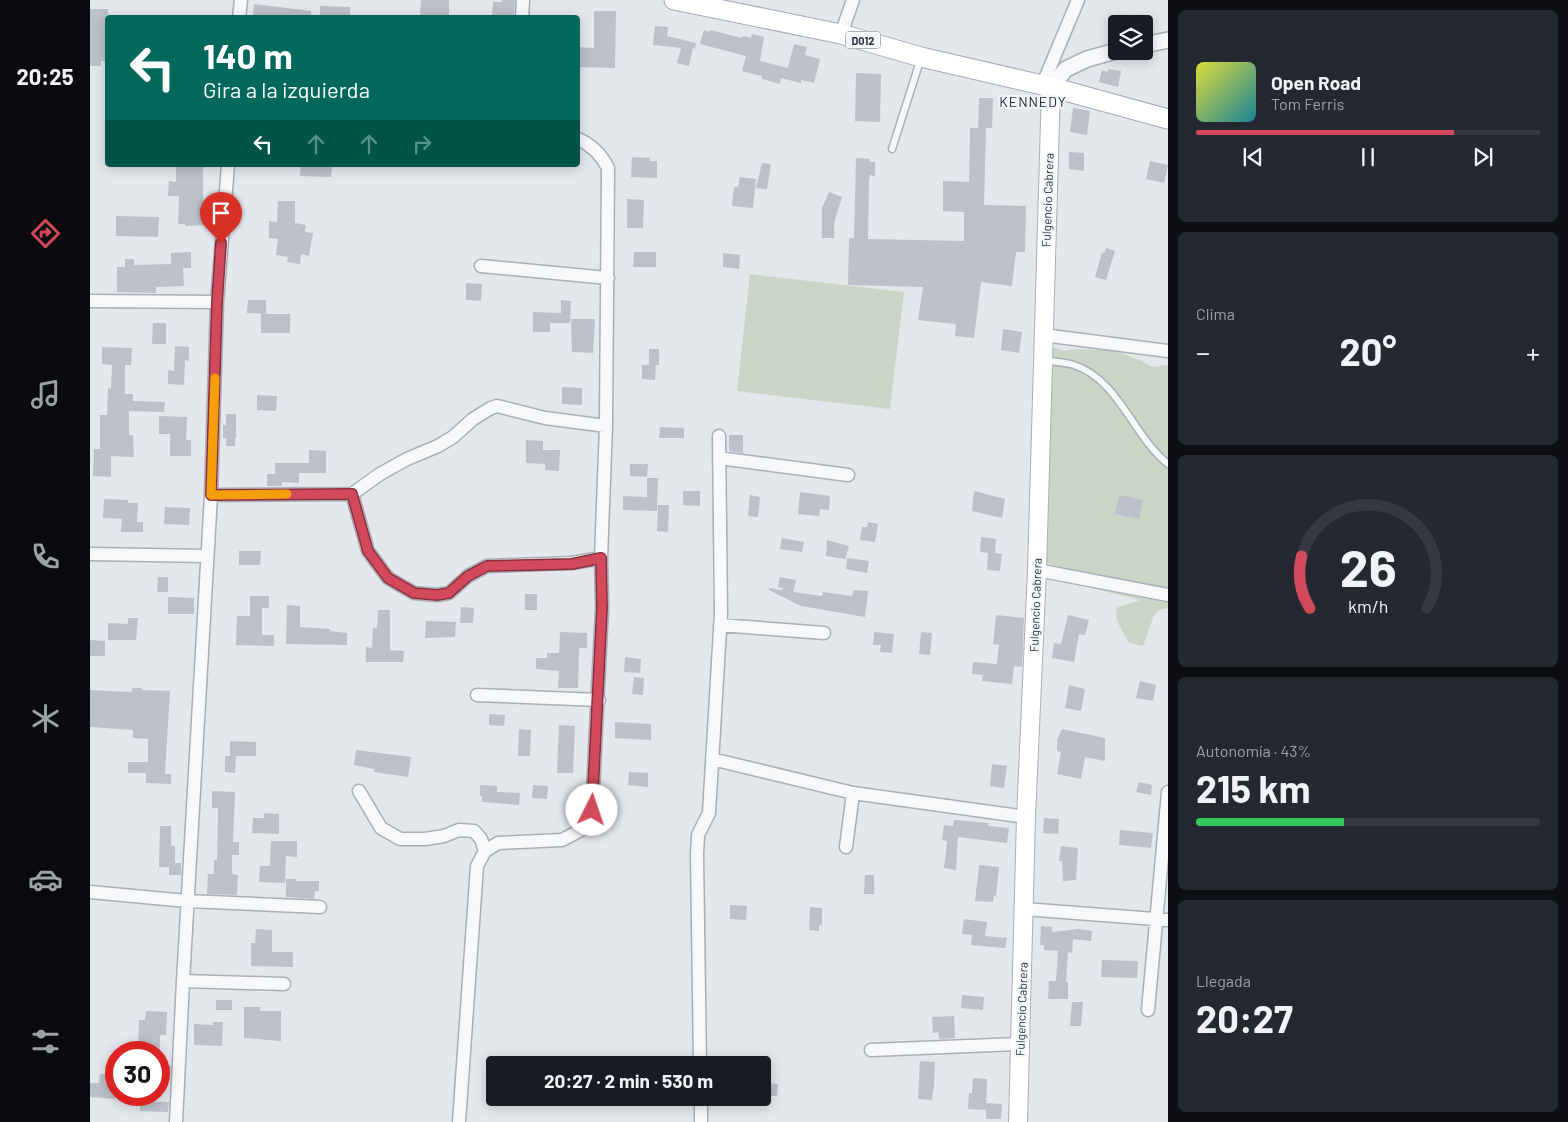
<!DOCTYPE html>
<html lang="es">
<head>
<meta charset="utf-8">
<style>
	body { margin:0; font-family:Barlow,sans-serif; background:#242831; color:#f1f3f6; height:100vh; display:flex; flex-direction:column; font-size:19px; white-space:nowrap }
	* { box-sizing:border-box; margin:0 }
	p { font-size:16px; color:#9ea1a6 }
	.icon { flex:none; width:28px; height:28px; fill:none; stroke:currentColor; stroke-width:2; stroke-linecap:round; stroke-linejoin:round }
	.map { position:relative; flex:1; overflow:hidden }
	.sheet { display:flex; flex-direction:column; gap:10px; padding:10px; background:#0d0f14; width:400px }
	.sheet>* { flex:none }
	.top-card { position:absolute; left:15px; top:15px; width:475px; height:152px; border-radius:5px; box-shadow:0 2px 12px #0003; background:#00695c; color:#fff; overflow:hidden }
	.buttons { position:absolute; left:1018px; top:15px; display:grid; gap:10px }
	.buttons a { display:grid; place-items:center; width:45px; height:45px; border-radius:5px; background:#171b24; box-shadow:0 2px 12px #0003; font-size:25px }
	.speed { position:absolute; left:15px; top:1041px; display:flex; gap:10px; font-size:25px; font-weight:700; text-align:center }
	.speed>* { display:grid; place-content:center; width:65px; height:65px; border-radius:50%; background:#171b24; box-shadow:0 2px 12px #0003; line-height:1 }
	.speed .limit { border:8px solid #d22; background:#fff; color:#111 }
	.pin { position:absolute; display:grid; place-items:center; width:42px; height:42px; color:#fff; margin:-51px -21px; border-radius:50% 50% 50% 0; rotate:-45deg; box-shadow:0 0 5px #0007 }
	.pin .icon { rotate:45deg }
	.me { position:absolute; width:55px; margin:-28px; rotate:4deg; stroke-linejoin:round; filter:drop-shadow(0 0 4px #0008) }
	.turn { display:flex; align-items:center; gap:18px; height:105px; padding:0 15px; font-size:22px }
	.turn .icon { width:65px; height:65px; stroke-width:2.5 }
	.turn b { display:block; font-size:35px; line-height:42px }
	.lanes { display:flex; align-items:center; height:48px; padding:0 15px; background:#0003; justify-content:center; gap:25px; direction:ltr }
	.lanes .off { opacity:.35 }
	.big { font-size:38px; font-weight:700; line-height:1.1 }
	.sheet .tile { flex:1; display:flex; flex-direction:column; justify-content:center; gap:8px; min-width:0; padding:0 18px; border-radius:8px; background:#242831 }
	.sheet .dial { align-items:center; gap:0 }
	.dial svg { height:130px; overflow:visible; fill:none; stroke:#363941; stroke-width:7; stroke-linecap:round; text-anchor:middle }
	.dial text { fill:#f1f3f6; stroke:none }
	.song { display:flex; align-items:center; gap:15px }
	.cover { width:60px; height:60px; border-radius:8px; background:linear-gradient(135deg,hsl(60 70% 55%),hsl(190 70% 35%)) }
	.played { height:5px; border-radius:2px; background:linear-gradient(90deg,#d1495b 75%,#363941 75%) }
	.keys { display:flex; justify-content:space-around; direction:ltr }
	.heat { display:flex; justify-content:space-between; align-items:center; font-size:28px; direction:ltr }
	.charge { height:8px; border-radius:4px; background:linear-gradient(90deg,#34c759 43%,#363941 0) }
	.trip { position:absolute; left:396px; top:1056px; width:285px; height:50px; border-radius:5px; background:#171b24; box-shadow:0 2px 12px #0003; font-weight:700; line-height:50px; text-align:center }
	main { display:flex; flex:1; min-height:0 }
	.tab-bar { display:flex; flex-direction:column; width:90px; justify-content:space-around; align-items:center; background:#090b0e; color:#9ea1a6 }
	.tab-bar .icon { width:35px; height:35px }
	.tab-bar .on { color:#d1495b }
	.tab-bar b { font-size:22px; color:#f1f3f6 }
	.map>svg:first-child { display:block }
	.green { fill:#c9d6c5 }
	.building { fill:#bbc0ca }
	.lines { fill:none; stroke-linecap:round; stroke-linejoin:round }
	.service-casing { stroke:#a9aeb7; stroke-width:9 }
	.minor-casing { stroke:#a9aeb7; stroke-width:15 }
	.tertiary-casing { stroke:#a9aeb7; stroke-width:18 }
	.secondary-casing { stroke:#a9aeb7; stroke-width:20 }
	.primary-casing { stroke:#a3abb8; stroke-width:21 }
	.service { stroke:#f7f8fa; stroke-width:6 }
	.minor { stroke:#f7f8fa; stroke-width:12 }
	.tertiary { stroke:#f7f8fa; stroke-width:15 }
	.secondary { stroke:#fff; stroke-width:18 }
	.primary { stroke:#fff; stroke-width:19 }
	.route-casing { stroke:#882f3b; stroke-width:12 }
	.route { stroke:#d1495b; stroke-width:9 }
	.slow { stroke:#f59e0b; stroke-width:9 }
	.labels { text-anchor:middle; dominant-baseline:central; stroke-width:4; stroke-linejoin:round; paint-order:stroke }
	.shield { fill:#f4f6f9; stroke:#676e7b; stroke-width:1 }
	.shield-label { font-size:11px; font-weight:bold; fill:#2b3445 }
	.street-label { font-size:12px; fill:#2b3445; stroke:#f4f6f9 }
	.neighbourhood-label { font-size:14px; letter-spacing:1px; fill:#1d2536; stroke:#f4f6f9 }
</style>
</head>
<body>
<main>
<nav class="tab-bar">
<b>20:25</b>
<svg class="icon on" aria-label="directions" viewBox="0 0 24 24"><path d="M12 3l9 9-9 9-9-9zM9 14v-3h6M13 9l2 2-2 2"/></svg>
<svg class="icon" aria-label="music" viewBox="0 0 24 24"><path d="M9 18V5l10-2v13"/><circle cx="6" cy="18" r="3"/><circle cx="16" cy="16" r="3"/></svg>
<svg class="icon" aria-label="phone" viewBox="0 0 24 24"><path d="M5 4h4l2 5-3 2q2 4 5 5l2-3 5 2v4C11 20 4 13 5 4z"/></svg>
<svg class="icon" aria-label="climate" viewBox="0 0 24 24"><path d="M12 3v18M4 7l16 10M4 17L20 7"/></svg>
<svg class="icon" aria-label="car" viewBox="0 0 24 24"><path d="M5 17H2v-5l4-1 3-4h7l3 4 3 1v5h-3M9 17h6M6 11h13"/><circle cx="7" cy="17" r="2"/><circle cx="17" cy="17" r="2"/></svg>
<svg class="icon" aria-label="filters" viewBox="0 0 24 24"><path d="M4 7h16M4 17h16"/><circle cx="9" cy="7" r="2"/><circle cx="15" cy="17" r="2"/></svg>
</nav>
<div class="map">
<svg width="1078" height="1122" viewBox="0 0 1078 1122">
	<rect width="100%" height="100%" fill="#e4e7ec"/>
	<path class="green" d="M660,274L814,292L800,409L647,391Z
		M958,348H966L975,351L985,349L1013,350L1028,352L1052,361L1062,367L1078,365V608L1068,610L1063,618L1053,646L1038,642L1027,621L1026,608L1050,600L998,587L991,574L969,568L952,561L950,549L958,543V538L941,528L938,513L942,504L945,424L942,408L945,402L946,384L943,376L945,368Z"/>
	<path class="building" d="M331,0H359V18H330Z
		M412,0H425L424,18H402L403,2H412Z
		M164,4L221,11V18H163Z
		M230,6L260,7V18H230Z
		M0,9H18V61H11V66H0Z
		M504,11H526L525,68L488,67V47L504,48Z
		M565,26L578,27L577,36L606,43L605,49L603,48L599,66L587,63L591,48L563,45Z
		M614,30L619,32L620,30L652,38L653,36L661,38L662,34L674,37L670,61L698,68L704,44L717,47L715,55L730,59L724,83L711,80V83L691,78L690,84L672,79V76L652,71L656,56L610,44Z
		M1018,69L1031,71L1028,87L1009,82L1012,70L1018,72Z
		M766,73L791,74L790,122L765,121Z
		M889,98H903L902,128H892H896L894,205L936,206L935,252H926L922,286L891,282L884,338L865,336L866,324L828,320L833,287L758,285L759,238H764L766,158L780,159V162H785V176L780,175L779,180L778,239L874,241V212L853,211V181L879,182L880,128H888Z
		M983,108L1000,111L997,135L980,132Z
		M979,152L994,153V171L979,169Z
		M542,157L560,158V161H567V178L541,177Z
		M1060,161L1078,165L1074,183L1056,179Z
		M672,163L681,164L677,189L666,188Z
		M86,165H113V225L95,226V224H88L89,196H78L79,181L86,182Z
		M211,165L242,167L241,177L210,176Z
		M650,177L666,179L663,208L642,206L644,187H648Z
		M739,192L752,197L744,223V238H732V208Z
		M537,199L554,200L553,228H537Z
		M188,201H205V223L216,225L215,232L223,233L219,256L211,254L210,264L197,262L198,257L186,255L188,239L179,238V221L187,222Z
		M26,216L69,217L68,237L26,236Z
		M1016,248L1025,251L1016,280L1005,277L1012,252L1014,253Z
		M101,252V268H93L94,286L66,287V293L27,292V267H35V259H44V265L81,264V253Z
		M544,252H566V267H543Z
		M633,253L650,255L649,269L633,267Z
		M376,283L392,284L391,301L376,300Z
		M158,300H176V314L157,313Z
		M471,300L481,301L480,323H460V332H443V312L471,313Z
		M171,314H200V333H171Z
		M481,319H505L503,353L482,352Z
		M63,323H76V344H62Z
		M913,329L932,332L929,353L911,350Z
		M85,346L99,347V361L95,360L94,385L78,384V370L84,371Z
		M12,347L42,348L41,365H35V394H43V401L75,402L74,412L39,411V435H43L44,457L21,456V477L3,476L4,449H10V415H17L18,388L21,389L22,365L12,364Z
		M559,349H569V365H562H566L565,380L552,379V365H559Z
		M472,387L492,388V405L472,404Z
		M167,395L187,396L186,411L167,410Z
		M136,414H146V438H145V446H136V438H133V425H136Z
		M69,416L97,417L96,440H101V456H80V434H69Z
		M570,427L594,428V438H569Z
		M639,435H653V453L639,451Z
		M436,440L453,441V450H470L469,471L455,470V464L436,463Z
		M219,450L236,451V473H209V483L192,482V486H177V474H185V463H219Z
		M540,464H558L557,477L540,476Z
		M557,478H568L567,511L533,510V496L557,497Z
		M593,491H610V506L593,505Z
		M884,491L915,499L912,518L882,511Z
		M710,492L740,496L739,510L730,509L729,516L708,514Z
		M660,495L670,497L668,517L658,516Z
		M1029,495L1053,500L1049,519L1025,514Z
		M14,499L38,500V503H48L47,522H53V532H31L32,519L13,518Z
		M568,505H579L578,532L567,531Z
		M75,507L100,508L99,525L74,524Z
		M778,522L788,524L785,542L770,540L772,527H777Z
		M891,537L906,539L905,553L912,554L910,571L897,570L898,553L890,552Z
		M692,538L714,542L712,552L690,549Z
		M737,540L759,546L755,559L736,556Z
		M149,551H171L170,565H149Z
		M757,558L779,561L777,573L756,569Z
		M68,577H78V592H67Z
		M690,577L706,580L703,592L732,596L733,592L762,596L764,590L778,591L775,617L711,606L679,590V588L692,590L693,588L688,587Z
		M435,594H447V610H435Z
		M160,596H179V608H172V635H184V646L146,645L147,616H160Z
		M78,597L104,598V614H78Z
		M197,605L210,606V627L240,629V631L257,633V645L196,644Z
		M371,607L384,608L383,623H370Z
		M288,610H300V650L314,651L313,662H276V647L282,648L283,628H287Z
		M906,615L934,618L932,667L924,666L922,684L892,681L893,675L882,674L883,662L907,664L909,645L903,644Z
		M978,615L999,620L995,635L989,634L984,662L962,658L964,643L971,644Z
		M38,618H48L46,640H18V623L38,624Z
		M336,621L366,622L365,637L335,638Z
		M470,632L497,633V648H489L488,688H468L469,671L446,669V658H457V653H469Z
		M784,632L804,634L802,653L790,652L791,645H783Z
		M831,632L842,633L840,655L829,654Z
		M0,640L15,641V656H0Z
		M535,657L551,659L550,673L534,672Z
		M544,677L554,678L553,695L542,694Z
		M1050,681L1066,685L1063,701L1046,698Z
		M979,685L995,689L991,711L975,708Z
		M42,688H52V690L80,691L75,774H81V784L56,783V773H38V762H58V739L43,738V730L0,727V690L42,692Z
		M399,714L415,715L414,726L399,725Z
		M525,722L561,724V740L525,738Z
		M469,725L485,726L483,773H467Z
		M429,729L441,730L440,756H428Z
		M972,729L1015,738V761L995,757L991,779L967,774L971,752L967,751V740Z
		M140,741L166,742V756H140Z
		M266,750L321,757L318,777L284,772V769L264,765Z
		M135,756H146L145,773L135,772Z
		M902,764L917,766L914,788L900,786Z
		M539,772L558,773V787L538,785Z
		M1049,782L1062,785L1061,795L1046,792Z
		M390,785L407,786V792L430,793L429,805L392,802V796H390Z
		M443,785L458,786L457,799L442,798Z
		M122,791L145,792L143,842H149V855H142V874L148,875L147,895L117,894L118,874H124V860H127L128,808H122Z
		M174,813L189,814V834L162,833L163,818H174Z
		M954,818L969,819L968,834L953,833Z
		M864,820L899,823L898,826L919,828L917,843L868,837L866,870L854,868L857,841L852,840L854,825L863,826Z
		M70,826H81V846H85V863H91V875H79V867H69Z
		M1030,830L1063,833L1061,848L1029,845Z
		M181,841H207V857L196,856L195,883L169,882L170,866H180Z
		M971,846L988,848L986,880L973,881L972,861H969Z
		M889,865L909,867L906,896L904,895L903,902L885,901Z
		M775,875H784V894H774Z
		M196,879H206V881H229V891H225L224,899L196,897Z
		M640,905L657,906L656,920L640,919Z
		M720,907L732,908V926L729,925V931L719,930Z
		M874,919L897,922L895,936L917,938L915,948L881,945L882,935L872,934Z
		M951,926L962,927V932L988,929L1002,931L1001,941L983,939L982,953L978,952L976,982H978V999H958L959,981H966L968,951L954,950V945H950Z
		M166,929L182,930V952H203V967L161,966V943H165Z
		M1012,960L1048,961L1047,978L1011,977Z
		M872,995L894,997L893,1010L871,1008Z
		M126,1000H142V1010H126Z
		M982,1002H993L991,1026H980Z
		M154,1007H170V1011H191V1041L154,1038Z
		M56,1011L77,1012L76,1035H70V1052H53V1049H48L49,1020H55Z
		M864,1016L865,1038L849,1039L848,1032L843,1033L842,1017Z
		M123,1022H133L132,1046L104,1045V1024L123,1025Z
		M830,1061L845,1062L844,1090H843L842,1100L828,1099Z
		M69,1066H81L80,1078H69Z
		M10,1074L25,1075V1099L0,1097V1083H9Z
		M883,1078L897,1079L896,1110L878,1109L879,1093H882Z
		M674,1083L688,1084L687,1096H674Z
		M50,1102H79L78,1112L50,1111Z
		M896,1103L912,1104L911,1119H896Z"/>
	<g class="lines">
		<defs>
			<path id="service" d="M802,149L831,58
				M953,360C963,362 974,362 984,365C1029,380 1043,436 1078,464"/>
			<path id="minor" d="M149,18L151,0
				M432,18L433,0
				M751,34L763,0
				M952,86L988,0
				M391,266L518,278
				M0,301L127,302
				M953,335L1078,351
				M629,458L758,475
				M262,494L278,551L298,578L324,593L347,595L359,593L378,576L397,566L482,563L511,558
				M121,495L262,494L290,474L317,459L348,446L363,437L383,419L401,408L407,406L455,418L516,426
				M0,554L117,556
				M947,570L1078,595
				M630,625L734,633
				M387,695L509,700
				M622,759L763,793L936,817
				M269,791L291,828L310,839H335L354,836L369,830L384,831L391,839L395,851
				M756,847L763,793
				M0,892L97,901L230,907
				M934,909L1078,920
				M93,981L194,984
				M1058,1010L1078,792
				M781,1050L930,1044
				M610,1065L607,854L608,835L619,813L631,613L629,436
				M611,1098V1122
				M86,1122L93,981L121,495L127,302L138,165
				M369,1122L387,866L395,851L408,843L472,840L491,830L502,810L512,608L511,558L516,426L518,168C511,154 502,145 488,139"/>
			<path id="tertiary" d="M1054,45L1078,40
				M961,87L976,69L997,59L1026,51"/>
			<path id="secondary" d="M928,1122L936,817L947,570L961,87"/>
			<path id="primary" d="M584,0L751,34L831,57L961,87L1078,119"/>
		</defs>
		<use href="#service" class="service-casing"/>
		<use href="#minor" class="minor-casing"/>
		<use href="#tertiary" class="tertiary-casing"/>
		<use href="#secondary" class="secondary-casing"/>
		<use href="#primary" class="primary-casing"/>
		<use href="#service" class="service"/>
		<use href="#minor" class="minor"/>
		<use href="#tertiary" class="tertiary"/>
		<use href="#secondary" class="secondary"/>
		<use href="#primary" class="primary"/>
	</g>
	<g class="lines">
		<defs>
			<path id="route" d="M131,243L127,302L121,495L262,494L278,551L298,578L324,593L347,595L359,593L378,576L397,566L482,564L511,558L512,608L502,810"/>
		</defs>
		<use href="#route" class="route-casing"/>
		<use href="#route" class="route"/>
		<path class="slow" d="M125,378L121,495L197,494"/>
	</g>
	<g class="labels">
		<rect class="shield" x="755.5" y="31.5" width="35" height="17" rx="4"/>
		<g class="shield-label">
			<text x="773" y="40">D012</text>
		</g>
		<g class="street-label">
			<text transform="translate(957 200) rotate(-88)">Fulgencio Cabrera</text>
			<text transform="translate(945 605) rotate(-88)">Fulgencio Cabrera</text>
			<text transform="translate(931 1009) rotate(-88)">Fulgencio Cabrera</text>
		</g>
		<g class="neighbourhood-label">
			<text x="943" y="101">KENNEDY</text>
		</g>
	</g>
</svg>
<div class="buttons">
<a><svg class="icon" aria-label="layers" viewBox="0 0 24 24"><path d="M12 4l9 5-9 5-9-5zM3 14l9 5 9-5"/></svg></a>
</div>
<div class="speed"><div class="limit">30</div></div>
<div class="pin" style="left:131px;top:243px;background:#d93025"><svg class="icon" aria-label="arrive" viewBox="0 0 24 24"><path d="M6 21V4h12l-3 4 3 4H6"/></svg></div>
<svg class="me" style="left:502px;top:810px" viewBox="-20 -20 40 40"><circle r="19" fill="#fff"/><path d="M0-13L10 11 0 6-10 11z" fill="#d1495b"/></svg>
<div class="trip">20:27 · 2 min · 530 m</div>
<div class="top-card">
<div class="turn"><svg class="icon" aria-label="left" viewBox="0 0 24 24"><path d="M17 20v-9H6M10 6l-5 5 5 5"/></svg><div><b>140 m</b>Gira a la izquierda</div></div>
<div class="lanes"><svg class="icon" aria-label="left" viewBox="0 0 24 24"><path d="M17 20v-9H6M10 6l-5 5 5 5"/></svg><svg class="icon off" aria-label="ahead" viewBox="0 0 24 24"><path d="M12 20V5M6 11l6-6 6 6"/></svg><svg class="icon off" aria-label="ahead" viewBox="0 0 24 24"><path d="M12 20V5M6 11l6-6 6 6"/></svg><svg class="icon off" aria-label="right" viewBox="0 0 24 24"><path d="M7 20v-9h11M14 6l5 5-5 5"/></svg></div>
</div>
</div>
<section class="sheet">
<div class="tile">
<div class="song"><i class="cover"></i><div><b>Open Road</b><p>Tom Ferris</p></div></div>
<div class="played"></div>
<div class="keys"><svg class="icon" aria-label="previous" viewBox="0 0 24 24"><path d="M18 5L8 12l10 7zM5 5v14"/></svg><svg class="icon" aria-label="pause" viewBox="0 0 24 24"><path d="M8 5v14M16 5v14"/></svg><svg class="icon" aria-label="next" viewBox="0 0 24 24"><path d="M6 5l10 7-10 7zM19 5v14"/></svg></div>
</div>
<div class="tile"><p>Clima</p>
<div class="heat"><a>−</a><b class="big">20°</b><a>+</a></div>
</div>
<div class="tile dial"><svg viewBox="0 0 100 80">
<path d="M14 69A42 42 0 1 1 86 69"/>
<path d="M14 69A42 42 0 0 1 9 37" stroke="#d1495b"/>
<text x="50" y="56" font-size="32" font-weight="700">26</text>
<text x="50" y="72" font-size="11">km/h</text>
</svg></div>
<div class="tile"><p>Autonomía · 43%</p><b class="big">215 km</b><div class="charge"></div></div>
<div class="tile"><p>Llegada</p><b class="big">20:27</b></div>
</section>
</main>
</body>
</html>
